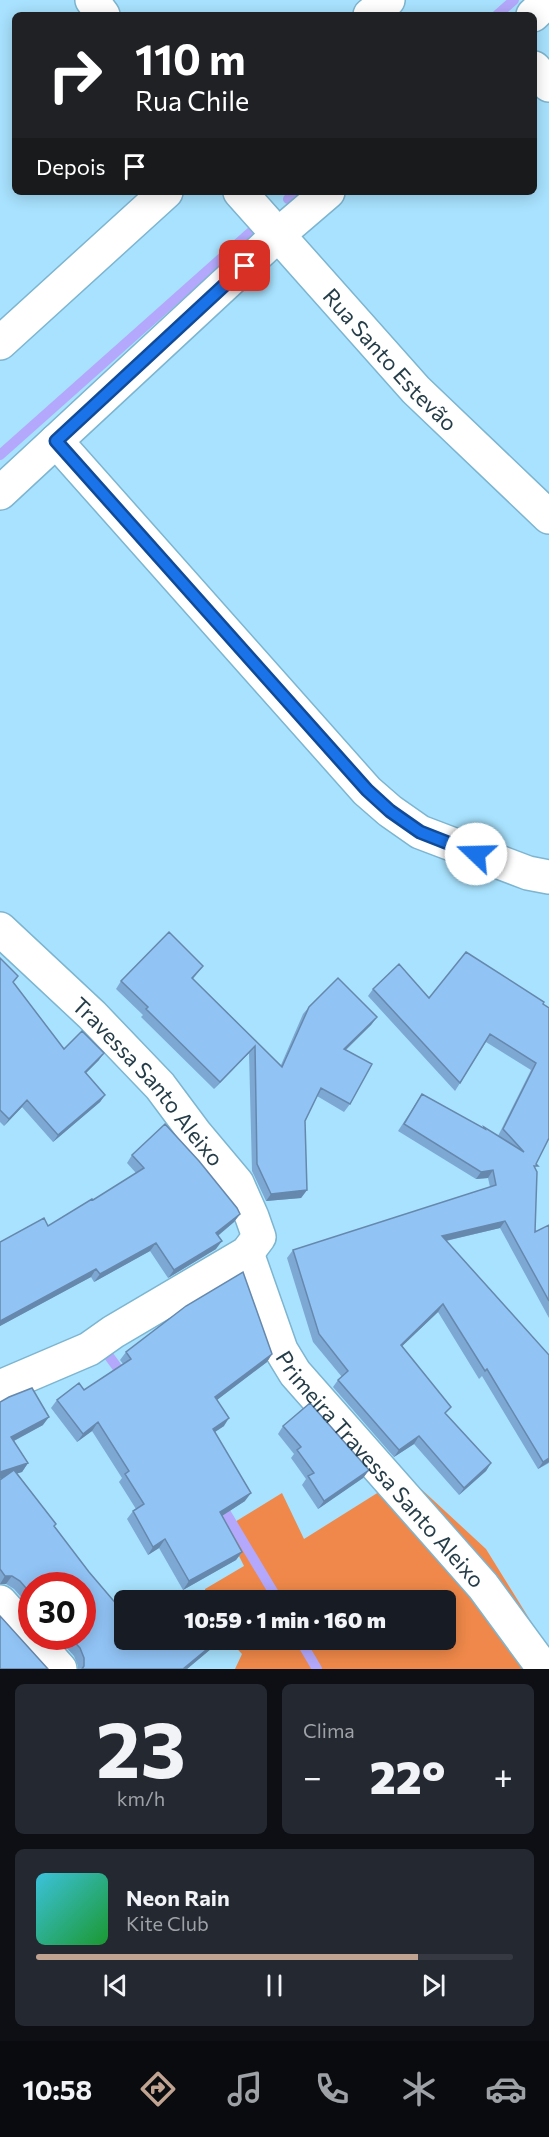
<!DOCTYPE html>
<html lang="pt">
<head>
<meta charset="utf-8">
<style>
	body { margin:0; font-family:Commissioner,sans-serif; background:#242831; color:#f1f3f6; height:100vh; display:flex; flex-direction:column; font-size:22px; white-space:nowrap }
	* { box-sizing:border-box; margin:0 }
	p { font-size:20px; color:#9ea1a6 }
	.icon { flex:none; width:33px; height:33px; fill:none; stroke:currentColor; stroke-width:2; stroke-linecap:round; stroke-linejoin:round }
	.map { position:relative; height:1669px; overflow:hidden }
	.details { display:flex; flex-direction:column; gap:15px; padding:15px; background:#0d0f14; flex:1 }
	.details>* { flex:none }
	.hud { position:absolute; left:12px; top:12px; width:525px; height:183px; border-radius:9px; box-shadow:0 3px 15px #0003; background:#202124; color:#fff; overflow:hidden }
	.speed { position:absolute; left:18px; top:1572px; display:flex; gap:12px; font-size:30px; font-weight:700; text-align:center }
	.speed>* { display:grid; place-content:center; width:78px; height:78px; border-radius:50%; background:#171b24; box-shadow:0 3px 15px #0003; line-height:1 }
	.speed .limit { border:9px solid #d22; background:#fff; color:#111 }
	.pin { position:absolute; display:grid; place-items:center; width:51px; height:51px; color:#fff; margin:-26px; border-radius:12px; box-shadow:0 3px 9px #0006 }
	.me { position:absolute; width:66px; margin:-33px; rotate:291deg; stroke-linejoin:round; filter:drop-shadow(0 0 4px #0008) }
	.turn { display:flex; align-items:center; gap:21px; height:126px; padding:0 24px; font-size:27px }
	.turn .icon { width:78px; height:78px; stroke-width:2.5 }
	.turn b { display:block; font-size:42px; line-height:51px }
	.then { display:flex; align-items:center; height:57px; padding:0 24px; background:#0003; gap:12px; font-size:22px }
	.big { font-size:45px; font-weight:800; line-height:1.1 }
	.details .widget { flex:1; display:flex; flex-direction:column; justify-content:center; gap:9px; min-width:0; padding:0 21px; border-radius:9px; background:#242831 }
	.details .dial { align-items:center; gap:0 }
	.dial b { font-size:78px; line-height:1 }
	.song { display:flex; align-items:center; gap:18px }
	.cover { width:72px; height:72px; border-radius:9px; background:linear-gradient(135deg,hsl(190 70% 55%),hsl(130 70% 35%)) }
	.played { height:6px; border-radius:3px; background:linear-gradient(90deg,#c0a391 80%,#363941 80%) }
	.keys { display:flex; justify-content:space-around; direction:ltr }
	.heat { display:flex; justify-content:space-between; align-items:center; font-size:33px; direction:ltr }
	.details .tiles { flex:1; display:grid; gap:15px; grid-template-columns:1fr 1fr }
	.widget:last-child { grid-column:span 2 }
	.trip { position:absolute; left:114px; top:1590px; width:342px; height:60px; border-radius:9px; background:#171b24; box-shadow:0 3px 15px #0003; font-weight:800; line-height:60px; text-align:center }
	.tabs { display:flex; height:96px; justify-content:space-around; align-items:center; background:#090b0e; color:#9ea1a6 }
	.tabs .icon { width:42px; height:42px }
	.tabs .active { color:#c0a391 }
	.tabs b { font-size:27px; color:#f1f3f6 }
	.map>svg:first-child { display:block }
	.forest { fill:#ef884a }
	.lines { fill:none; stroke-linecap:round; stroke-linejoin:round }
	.stream { stroke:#b3a8fb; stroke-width:10 }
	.minor-casing { stroke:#7db5d0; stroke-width:36 }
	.minor { stroke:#fff; stroke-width:33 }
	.wall { fill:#7da8d3 }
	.shaded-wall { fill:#6688ac }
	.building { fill:#91c3f5; stroke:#6688ac; stroke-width:1.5 }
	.route-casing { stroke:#114b97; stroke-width:15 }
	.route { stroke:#1a73e8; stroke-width:10 }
	.labels { text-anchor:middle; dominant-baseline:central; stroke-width:6; stroke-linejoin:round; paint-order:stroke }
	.street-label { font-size:22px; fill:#253d48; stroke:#caebfc }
</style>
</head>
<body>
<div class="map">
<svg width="549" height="1669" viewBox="0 0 549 1669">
	<rect width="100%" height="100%" fill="#a8e2fe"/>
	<path class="forest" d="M406,1475L486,1549L545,1644L549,1669H235L242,1654L229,1640H446V1600H205V1589L244,1566L225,1528L282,1493L304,1539Z"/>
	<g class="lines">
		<path class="stream" d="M497,15L514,0
			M288,199L296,192
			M0,455L262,222
			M100,1347L103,1348L125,1378
			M220,1503L278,1600
			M300,1640L317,1669"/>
		<defs>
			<g id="minor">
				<path d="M92,0L103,15"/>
				<path d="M370,15L388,0"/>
				<path d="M533,15L549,0"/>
				<path d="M534,68L549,85"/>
				<path id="s1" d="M240,192L416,390L549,517"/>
				<path d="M0,343L166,192"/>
				<path d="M56,441L367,791L390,811L420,832L528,873L549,877"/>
				<path d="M0,493L279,234L328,192"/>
				<path id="s2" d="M0,929L92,1015L160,1086L195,1133L237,1183L252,1217L259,1237L247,1253L113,1332L89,1349L0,1387"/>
				<path id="s3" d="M247,1253L281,1350L295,1373L483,1586L544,1669"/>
				<path d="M0,1602L60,1669"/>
			</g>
		</defs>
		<use href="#minor" class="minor-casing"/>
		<use href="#minor" class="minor"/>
	</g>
	<path class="wall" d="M0,958L14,983L64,1049L99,1060L86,1073L105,1095L100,1102L53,1142L22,1107L4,1126L0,1122Z
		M203,966L193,979L281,1065L303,1014L309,1007L377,1017L371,1025L346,1050L350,1104L344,1112L317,1096L305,1121L307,1190L301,1198L266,1201L252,1171L249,1053L214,1089L141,1017L143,1015L116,989L121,981Z
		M373,989L429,998L543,1004L535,1169V1232L549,1225V1318L500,1228L446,1241L549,1355V1463L538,1469L482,1376L479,1379L438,1312L402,1346L446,1414L491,1463L486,1471L459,1495L414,1444L394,1457L333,1387L338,1380L342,1377L313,1342L287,1258L293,1250L490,1187L488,1178L476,1179L398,1131L422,1094L483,1128L484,1127L498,1136L531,1070L486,1042L455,1091L368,996Z
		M132,1155L240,1214L234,1222L218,1236L216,1249L168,1278L150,1251L94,1282L91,1277L0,1326V1242L48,1226L93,1200L136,1173L127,1163Z
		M126,1352L272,1354L267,1362L217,1400L224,1426L215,1432L245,1501L222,1516L242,1552L236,1560L183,1590L159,1548L148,1555L127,1519L133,1511L136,1509L119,1482L122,1478L92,1431L77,1442L51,1408L57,1400L84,1390L123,1364L120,1360Z
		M0,1402L43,1425L14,1441L28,1463L22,1472L17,1473L56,1524L54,1526L124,1640H220L218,1643L187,1669H78V1666L74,1656L56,1636H82L32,1586V1609L14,1589L6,1584H0V1480L4,1477Z
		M283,1426L369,1470L363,1478L318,1509L302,1485L306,1479L291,1458L294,1454L278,1434Z"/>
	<path class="shaded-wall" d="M377,1017L371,1025L339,1056L344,1049Z
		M255,1046L249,1053L214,1089L220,1082Z
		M104,1053L99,1060L80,1079L85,1072Z
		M105,1095L100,1102L53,1142L58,1135Z
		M27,1100L22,1107L4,1126L9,1119Z
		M493,1170L488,1178L476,1179L481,1172Z
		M307,1190L301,1198L266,1201L271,1194Z
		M240,1214L234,1222L210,1242L216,1233Z
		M505,1221L500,1228L436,1243L442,1236Z
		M222,1241L216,1249L168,1278L174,1270Z
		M156,1243L150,1251L94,1282L100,1274Z
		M96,1269L91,1277L0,1326V1321Z
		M443,1304L438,1312L396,1352L401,1345Z
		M272,1354L267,1362L209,1406L215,1397Z
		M49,1417L43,1425L6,1445L11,1437Z
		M229,1418L224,1426L207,1437L213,1429Z
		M98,1422L92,1431L77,1442L83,1434Z
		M419,1436L414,1444L394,1457L399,1450Z
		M549,1458V1462L538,1469L543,1462Z
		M28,1463L22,1472L0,1479V1472Z
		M491,1463L486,1471L459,1495L464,1488Z
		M369,1470L363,1478L318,1509L324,1501Z
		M251,1493L245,1501L214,1521L220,1512Z
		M165,1539L159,1548L148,1555L153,1547Z
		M242,1552L236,1560L183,1590L189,1581Z
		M5,1576H12L6,1584H0Z
		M218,1640H220L218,1643L187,1669H183Z"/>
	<path class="building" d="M169,932L203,966L192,978L282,1067L309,1007L338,978L377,1017L344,1049L372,1064L350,1104L321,1088L305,1121L307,1190L271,1194L257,1164L255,1046L220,1082L146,1009L148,1007L121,981Z
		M466,952L544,1002L543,1004L549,1008V1138L536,1164L538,1166H534L537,1172L535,1232L549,1225V1301L505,1221L442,1236L549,1355V1458L543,1462L487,1369L485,1371L443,1304L401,1345L451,1407L445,1413L491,1463L464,1488L419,1436L399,1450L338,1380L348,1371L319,1334L293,1250L496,1185L493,1170L481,1172L404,1124L422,1094L485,1129L484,1127L524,1152L503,1129L536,1063L490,1034L460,1083L373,989L399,964L429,998Z
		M0,958L18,976L13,982L64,1049L82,1031L104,1053L85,1072L105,1095L58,1135L27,1100L9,1119L0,1110Z
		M165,1124L199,1161L237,1208L240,1214L216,1233L222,1241L174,1270L156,1243L100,1274L96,1269L0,1321V1242L44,1218L48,1226L92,1199L93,1200L144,1168L132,1155Z
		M243,1272L272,1354L215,1397L229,1418L213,1429L251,1493L220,1512L242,1552L189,1581L165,1539L153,1547L133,1511L144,1504L125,1474L129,1471L98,1422L83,1434L57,1400L79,1383L84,1390L131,1359L126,1352L186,1306Z
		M32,1388L49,1417L11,1437L28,1463L0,1472V1402L9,1397Z
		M310,1403L369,1470L324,1501L308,1476L314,1473L297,1450L301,1447L283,1426Z
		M14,1470L56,1524L54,1526L89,1572L124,1613V1640H218L183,1669H82L84,1666V1658L80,1648L69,1636H82V1586H32V1595L20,1581L12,1576H5L0,1569V1480Z
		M0,1616L48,1669H0Z"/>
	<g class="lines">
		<defs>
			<path id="route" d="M245,266L56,441L367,790L390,811L420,832L476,854"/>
		</defs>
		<use href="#route" class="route-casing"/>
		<use href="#route" class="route"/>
	</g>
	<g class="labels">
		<g class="street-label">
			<text stroke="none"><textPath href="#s1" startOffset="225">Rua Santo Estevão</textPath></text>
			<text stroke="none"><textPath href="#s2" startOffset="213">Travessa Santo Aleixo</textPath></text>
			<text stroke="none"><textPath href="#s3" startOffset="258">Primeira Travessa Santo Aleixo</textPath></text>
		</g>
	</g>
</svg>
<div class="speed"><div class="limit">30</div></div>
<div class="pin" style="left:245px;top:266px;background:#d93025"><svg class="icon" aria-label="arrive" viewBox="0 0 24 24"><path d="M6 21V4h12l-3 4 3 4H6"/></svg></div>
<svg class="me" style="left:476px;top:854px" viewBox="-20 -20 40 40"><circle r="19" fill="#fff"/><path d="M0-13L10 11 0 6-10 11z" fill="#1a73e8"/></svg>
<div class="trip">10:59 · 1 min · 160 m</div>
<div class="hud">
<div class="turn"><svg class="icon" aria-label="right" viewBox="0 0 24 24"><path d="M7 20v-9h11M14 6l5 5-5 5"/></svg><div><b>110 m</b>Rua Chile</div></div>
<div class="then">Depois<svg class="icon" aria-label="arrive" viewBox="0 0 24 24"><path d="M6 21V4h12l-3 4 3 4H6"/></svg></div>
</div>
</div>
<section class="details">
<div class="tiles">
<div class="widget dial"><b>23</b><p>km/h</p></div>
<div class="widget"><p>Clima</p>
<div class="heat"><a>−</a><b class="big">22°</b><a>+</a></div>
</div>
<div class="widget">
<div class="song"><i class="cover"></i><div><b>Neon Rain</b><p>Kite Club</p></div></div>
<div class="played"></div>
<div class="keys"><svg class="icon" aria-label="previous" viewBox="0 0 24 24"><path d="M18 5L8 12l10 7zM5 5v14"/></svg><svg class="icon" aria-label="pause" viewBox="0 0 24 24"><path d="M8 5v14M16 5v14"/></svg><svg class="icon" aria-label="next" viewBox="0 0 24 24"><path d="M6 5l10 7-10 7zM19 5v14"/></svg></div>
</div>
</div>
</section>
<nav class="tabs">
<b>10:58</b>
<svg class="icon active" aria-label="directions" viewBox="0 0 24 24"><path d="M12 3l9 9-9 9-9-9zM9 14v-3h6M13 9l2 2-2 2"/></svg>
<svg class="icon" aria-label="music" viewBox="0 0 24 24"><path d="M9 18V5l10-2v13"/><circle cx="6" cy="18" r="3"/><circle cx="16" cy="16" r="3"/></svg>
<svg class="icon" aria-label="phone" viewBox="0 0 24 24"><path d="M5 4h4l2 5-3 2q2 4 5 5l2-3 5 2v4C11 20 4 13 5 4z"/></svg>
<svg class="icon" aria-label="climate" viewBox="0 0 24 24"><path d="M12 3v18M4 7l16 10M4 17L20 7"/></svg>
<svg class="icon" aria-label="car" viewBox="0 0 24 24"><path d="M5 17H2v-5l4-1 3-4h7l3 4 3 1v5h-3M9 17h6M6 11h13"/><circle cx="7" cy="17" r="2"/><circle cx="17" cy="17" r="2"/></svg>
</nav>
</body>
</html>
